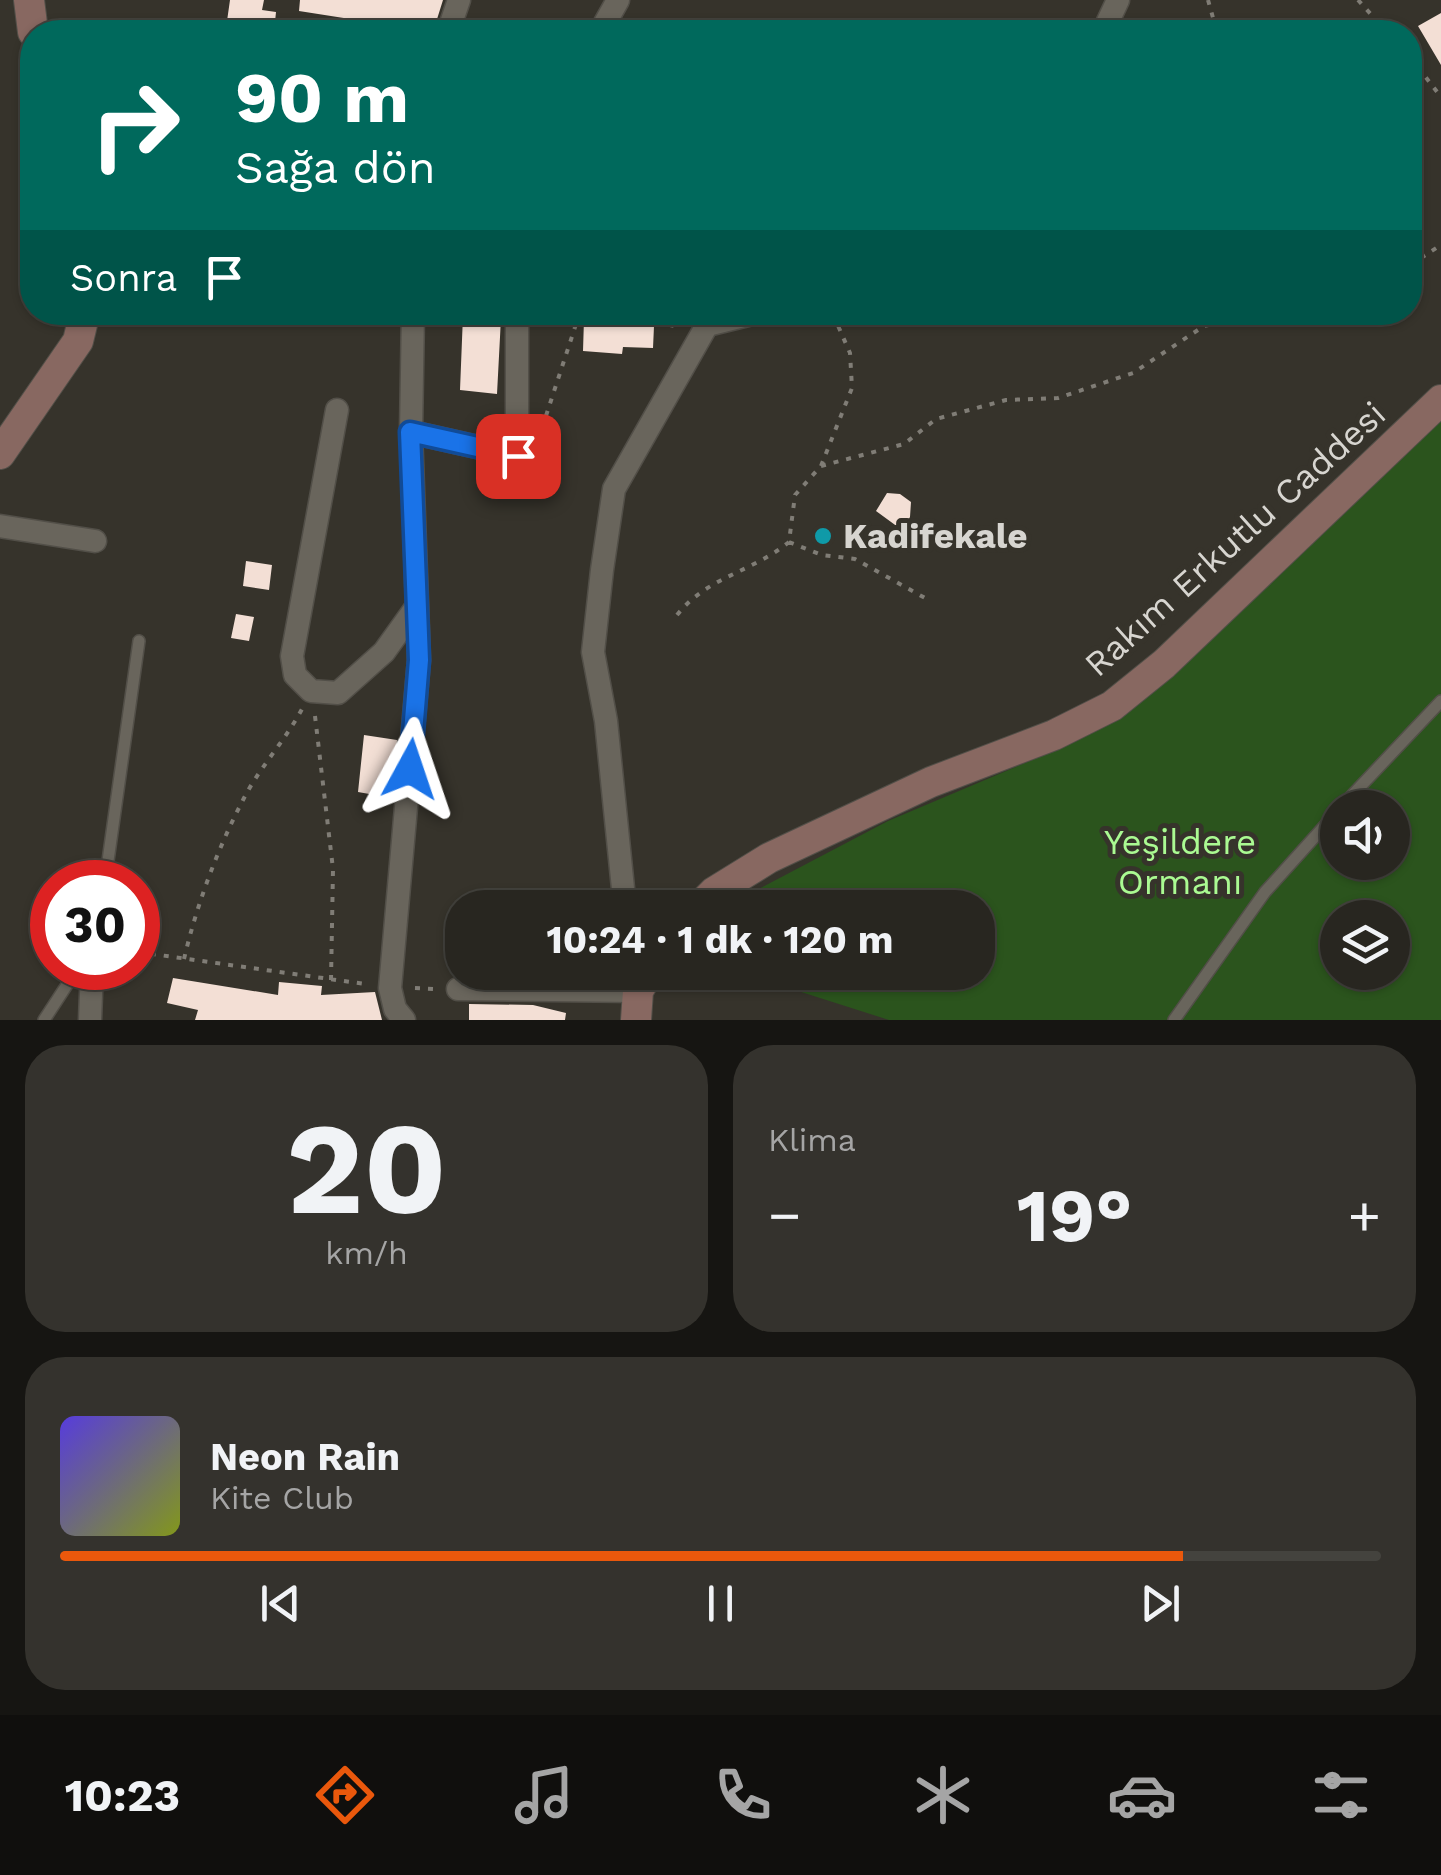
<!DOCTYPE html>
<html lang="tr">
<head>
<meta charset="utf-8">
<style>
	body { margin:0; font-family:"Work Sans",sans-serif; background:#34322d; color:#f1f3f6; height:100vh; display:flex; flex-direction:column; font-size:38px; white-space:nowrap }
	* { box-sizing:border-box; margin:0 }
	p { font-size:32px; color:#a5a5a5 }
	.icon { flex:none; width:55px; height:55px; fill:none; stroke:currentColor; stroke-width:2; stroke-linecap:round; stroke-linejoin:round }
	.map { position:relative; height:1020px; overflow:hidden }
	.panel { display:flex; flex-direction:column; gap:25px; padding:25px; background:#161512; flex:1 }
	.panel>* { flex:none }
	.top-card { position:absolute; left:20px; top:20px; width:1402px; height:305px; border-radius:40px; box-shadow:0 2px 8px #0004,0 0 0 2px #44433e; background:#00695c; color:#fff; overflow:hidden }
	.controls { position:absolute; left:1320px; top:790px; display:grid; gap:20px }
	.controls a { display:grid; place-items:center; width:90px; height:90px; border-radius:50%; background:#282620; box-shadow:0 2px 8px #0004,0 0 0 2px #44433e; font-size:50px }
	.speed { position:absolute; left:30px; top:860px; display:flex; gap:20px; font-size:50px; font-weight:700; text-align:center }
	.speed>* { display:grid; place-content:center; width:130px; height:130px; border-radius:50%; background:#282620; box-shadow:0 2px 8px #0004,0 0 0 2px #44433e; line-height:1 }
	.speed .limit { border:15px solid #d22; background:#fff; color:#111 }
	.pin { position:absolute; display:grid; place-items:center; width:85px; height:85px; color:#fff; margin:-42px; border-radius:20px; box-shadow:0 5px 15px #0006 }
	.me { position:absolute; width:110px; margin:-55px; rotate:5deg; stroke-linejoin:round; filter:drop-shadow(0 0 8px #0008) }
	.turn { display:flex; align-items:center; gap:35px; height:210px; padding:0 50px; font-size:45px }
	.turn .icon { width:130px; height:130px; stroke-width:2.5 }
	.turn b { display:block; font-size:70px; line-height:85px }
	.then { display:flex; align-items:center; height:95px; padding:0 50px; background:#0003; gap:20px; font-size:38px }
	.big { font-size:75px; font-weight:700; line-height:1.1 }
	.panel .widget { flex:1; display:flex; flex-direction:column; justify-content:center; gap:15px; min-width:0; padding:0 35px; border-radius:40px; background:#34322d }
	.panel .dial { align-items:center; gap:0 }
	.dial b { font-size:130px; line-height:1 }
	.song { display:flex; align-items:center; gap:30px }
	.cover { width:120px; height:120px; border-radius:15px; background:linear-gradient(135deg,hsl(250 70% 55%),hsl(70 70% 35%)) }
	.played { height:10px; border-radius:5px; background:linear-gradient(90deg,#ea580c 85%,#44433e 85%) }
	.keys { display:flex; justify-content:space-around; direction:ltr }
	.heat { display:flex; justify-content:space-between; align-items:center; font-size:55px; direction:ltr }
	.panel .tiles { flex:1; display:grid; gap:25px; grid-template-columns:1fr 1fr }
	.widget:last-child { grid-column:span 2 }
	.trip { position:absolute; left:445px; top:890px; width:550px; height:100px; border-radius:40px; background:#282620; box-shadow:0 2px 8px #0004,0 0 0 2px #44433e; font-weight:700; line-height:100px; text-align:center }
	.menu { display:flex; height:160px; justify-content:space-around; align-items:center; background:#100f0d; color:#a5a5a5 }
	.menu .icon { width:70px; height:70px }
	.menu .on { color:#ea580c }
	.menu b { font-size:45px; color:#f1f3f6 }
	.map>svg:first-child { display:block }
	.green { fill:#2b541d; fill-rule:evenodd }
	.building { fill:#f3dfd5 }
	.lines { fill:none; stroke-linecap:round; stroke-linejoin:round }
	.lane-casing { stroke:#524f48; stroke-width:14 }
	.street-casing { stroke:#524f48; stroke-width:25 }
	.secondary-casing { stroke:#524f48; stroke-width:32 }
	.path { stroke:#807d76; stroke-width:4; stroke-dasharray:5 8; stroke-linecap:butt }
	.lane { stroke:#69655c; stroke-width:11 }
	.street { stroke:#69655c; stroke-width:22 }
	.secondary { stroke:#886861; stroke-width:30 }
	.route-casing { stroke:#114b97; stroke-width:25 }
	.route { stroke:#1a73e8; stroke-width:18 }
	.culture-dot { fill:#0f9aa8; stroke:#36332b; stroke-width:4 }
	.labels { text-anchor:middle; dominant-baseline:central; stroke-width:10; stroke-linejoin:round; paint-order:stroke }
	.poi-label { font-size:35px; font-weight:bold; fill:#d7d5d0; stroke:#36332b; text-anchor:start }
	.street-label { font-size:35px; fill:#d7d5d0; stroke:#36332b }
	.park-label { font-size:35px; fill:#aafa92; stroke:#36332b }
</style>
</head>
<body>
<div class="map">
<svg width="1441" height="1020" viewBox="0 0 1441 1020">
	<rect width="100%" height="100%" fill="#36332b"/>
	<path class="green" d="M1441,414V1020H889L742,973L978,972V908H733L738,900L888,821L1077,741L1221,629ZM1338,808H1392V862H1338ZM1338,918H1392V972H1338Z"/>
	<path class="building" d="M230,0H264L262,10L276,12L274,32H252L227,21Z
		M300,0H443L433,32H390L391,27L382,24L299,11Z
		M1441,13V65L1418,26Z
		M463,315L501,318L497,394L460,390Z
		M584,319L654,326L653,348L623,347L622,354L583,351Z
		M506,469L525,476L512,496L494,486Z
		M887,493L900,494L911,502L910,517L902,530L876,511Z
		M246,561L272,565L269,590L243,586Z
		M236,614L254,617L249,641L231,638Z
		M364,735L397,740L392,798L358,792Z
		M173,978L278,995L279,982L322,986L321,995L375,992L382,1020H195L198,1010L167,1003Z
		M469,1004L533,1005L566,1013L565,1020H469Z"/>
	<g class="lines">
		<defs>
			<path id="lane" d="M1340,808L1441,701
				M105,882L139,641
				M44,1020L78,968
				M1174,1020L1265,892L1338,811"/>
			<path id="street" d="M448,32L459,0
				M600,32L618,0
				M1103,32L1118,0
				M707,325L760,312
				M337,410L292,656L295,675L311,691L338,693L384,652L417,606
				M411,432L517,456V312
				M0,526L95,541
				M625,908L606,721L593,652L602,570L614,489L707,325V312
				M458,989L638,991
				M90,1020L92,968
				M404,1020L395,1009L390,988L419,660L411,432L413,312"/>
			<path id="secondary" d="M29,0L33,32
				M0,454L78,341L85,312
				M698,908L714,892L769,858L931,782L1054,735L1112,706L1164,664L1441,400
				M636,1020L638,991L649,972"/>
		</defs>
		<use href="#lane" class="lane-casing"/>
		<use href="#street" class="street-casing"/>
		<use href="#secondary" class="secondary-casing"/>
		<path class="path" d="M1208,0L1217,32
			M1358,0L1387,32
			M1410,57L1441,97
			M1410,265L1441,245
			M605,312L679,327
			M542,428L580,312
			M821,466L904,444L936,419L1006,400L1058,398L1133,373L1204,326L1237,319L1307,318L1325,312
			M789,542L822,555L855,559L925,598
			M677,615C708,576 751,573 789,542L795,495L821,466L852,388L850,353L832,312
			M315,716L333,869L331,980
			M138,952L365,984
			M184,959C197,904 217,850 243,800C259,768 285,741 302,709
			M415,988L435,989"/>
		<use href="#lane" class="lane"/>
		<use href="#street" class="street"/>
		<use href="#secondary" class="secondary"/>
	</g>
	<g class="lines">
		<defs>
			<path id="route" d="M410,769L419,660L410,432L518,456"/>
		</defs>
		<use href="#route" class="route-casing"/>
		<use href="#route" class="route"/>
	</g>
	<circle class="culture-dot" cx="823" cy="536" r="10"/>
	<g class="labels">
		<g class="poi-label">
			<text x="843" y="536">Kadifekale</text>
		</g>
		<g class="street-label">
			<text transform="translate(1235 539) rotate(-42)">Rakım Erkutlu Caddesi</text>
		</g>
		<g class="park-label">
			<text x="1180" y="842">Yeşildere<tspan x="1180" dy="40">Ormanı</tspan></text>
		</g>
	</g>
</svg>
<div class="controls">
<a><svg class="icon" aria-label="sound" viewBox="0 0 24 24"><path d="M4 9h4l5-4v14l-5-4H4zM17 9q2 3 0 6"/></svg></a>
<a><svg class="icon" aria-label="layers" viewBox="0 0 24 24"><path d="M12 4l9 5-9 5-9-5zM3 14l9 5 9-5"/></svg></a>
</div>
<div class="speed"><div class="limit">30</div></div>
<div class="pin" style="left:518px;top:456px;background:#d93025"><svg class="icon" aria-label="arrive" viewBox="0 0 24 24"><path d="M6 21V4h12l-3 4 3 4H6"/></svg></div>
<svg class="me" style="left:410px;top:769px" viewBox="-20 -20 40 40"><path d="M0-17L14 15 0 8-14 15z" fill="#1a73e8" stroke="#fff" stroke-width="4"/></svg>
<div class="trip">10:24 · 1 dk · 120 m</div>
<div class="top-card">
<div class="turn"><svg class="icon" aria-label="right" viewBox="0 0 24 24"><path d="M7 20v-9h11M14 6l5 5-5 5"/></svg><div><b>90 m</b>Sağa dön</div></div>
<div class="then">Sonra<svg class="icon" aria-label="arrive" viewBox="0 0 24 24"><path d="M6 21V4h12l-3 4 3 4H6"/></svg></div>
</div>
</div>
<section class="panel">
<div class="tiles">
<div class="widget dial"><b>20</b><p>km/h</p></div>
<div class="widget"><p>Klima</p>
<div class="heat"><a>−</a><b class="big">19°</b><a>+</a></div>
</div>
<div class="widget">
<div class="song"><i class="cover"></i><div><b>Neon Rain</b><p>Kite Club</p></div></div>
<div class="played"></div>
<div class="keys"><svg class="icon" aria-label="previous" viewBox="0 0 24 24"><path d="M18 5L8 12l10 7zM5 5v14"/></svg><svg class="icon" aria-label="pause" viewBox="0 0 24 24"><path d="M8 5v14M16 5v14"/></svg><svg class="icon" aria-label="next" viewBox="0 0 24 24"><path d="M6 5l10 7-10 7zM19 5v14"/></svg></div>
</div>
</div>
</section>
<nav class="menu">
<b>10:23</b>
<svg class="icon on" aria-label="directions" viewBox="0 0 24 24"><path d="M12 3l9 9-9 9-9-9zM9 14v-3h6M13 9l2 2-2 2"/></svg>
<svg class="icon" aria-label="music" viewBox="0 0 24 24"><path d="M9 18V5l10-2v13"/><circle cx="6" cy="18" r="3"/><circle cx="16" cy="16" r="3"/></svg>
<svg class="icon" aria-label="phone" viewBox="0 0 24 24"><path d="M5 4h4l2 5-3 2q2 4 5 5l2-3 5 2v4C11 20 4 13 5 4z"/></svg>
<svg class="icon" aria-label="climate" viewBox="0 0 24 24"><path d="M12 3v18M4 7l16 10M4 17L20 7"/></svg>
<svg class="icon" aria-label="car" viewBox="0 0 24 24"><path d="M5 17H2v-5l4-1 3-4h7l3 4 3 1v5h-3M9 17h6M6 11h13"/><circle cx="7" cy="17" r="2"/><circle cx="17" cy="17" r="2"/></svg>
<svg class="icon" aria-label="filters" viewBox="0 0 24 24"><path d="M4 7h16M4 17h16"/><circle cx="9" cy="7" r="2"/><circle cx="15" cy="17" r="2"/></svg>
</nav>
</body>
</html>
